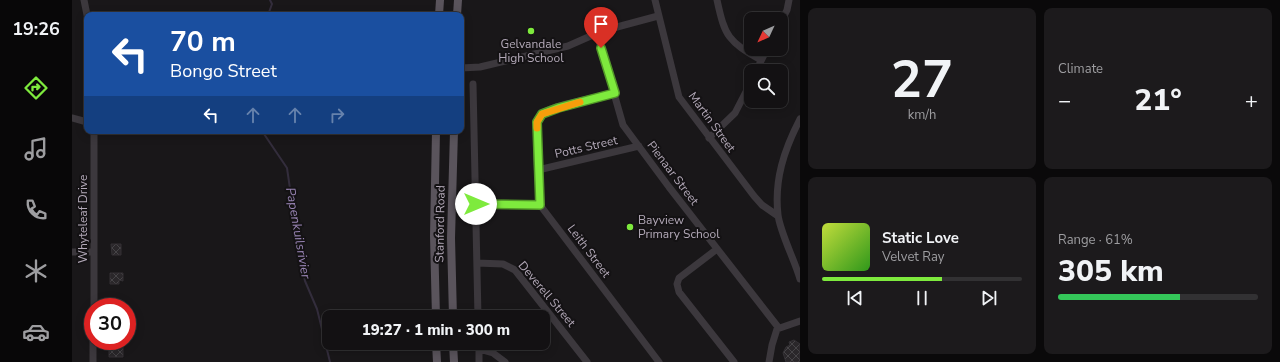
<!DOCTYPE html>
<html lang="en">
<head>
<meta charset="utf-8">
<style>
	body { margin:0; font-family:"Nunito Sans",sans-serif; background:#1c1a1c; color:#f1f3f6; height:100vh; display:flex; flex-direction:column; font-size:15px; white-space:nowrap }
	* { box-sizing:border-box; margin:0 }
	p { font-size:13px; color:#9d9da0 }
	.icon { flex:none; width:22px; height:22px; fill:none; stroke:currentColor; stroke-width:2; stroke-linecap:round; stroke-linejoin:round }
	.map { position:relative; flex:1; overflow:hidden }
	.drawer { display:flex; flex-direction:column; gap:8px; padding:8px; background:#0a090a; width:480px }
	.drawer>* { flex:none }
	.hud { position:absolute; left:12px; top:12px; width:380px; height:122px; border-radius:8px; box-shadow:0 2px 10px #0003,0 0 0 1px #323133; background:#1a4fa0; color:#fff; overflow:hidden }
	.needle { width:26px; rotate:226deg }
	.buttons { position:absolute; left:672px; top:12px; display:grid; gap:8px }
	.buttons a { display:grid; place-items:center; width:44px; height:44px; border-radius:8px; background:#131113; box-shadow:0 2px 10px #0003,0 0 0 1px #323133; font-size:20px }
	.speed { position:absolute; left:12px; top:298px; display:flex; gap:8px; font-size:20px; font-weight:700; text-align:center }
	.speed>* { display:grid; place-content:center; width:52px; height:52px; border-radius:50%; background:#131113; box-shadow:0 2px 10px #0003,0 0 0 1px #323133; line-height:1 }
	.speed .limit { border:6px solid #d22; background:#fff; color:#111 }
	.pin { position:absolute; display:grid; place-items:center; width:34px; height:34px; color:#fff; margin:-41px -17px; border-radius:50% 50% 50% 0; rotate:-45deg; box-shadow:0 0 4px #0007 }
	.pin .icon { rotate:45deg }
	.me { position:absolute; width:44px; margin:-22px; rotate:90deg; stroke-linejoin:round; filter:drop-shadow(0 0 3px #0008) }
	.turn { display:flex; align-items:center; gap:14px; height:84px; padding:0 20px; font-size:18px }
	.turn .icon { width:52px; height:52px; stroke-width:2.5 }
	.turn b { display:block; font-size:28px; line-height:34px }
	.lanes { display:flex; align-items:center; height:38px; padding:0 20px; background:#0003; justify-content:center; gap:20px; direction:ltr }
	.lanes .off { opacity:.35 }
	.big { font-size:30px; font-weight:800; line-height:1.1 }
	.drawer .widget { flex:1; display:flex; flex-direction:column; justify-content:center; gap:6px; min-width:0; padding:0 14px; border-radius:8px; background:#1c1a1c }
	.drawer .dial { align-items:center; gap:0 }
	.dial b { font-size:52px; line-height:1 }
	.song { display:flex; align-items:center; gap:12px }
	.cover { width:48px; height:48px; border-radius:6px; background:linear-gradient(135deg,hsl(70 70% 55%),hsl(110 70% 35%)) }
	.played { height:4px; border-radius:2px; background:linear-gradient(90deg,#7eea3d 60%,#323133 60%) }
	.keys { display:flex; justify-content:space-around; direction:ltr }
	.heat { display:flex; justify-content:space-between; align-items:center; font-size:22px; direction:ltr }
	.charge { height:6px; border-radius:3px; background:linear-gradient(90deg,#34c759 61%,#323133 0) }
	.drawer .tiles { flex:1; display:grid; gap:8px; grid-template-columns:repeat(2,1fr) }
	.trip { position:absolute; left:250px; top:310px; width:228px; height:40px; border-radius:8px; background:#131113; box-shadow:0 2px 10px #0003,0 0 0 1px #323133; font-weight:800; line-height:40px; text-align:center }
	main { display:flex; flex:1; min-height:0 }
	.tabs { display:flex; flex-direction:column; width:72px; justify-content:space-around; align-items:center; background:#080708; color:#9d9da0 }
	.tabs .icon { width:28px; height:28px }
	.tabs .active { color:#7eea3d }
	.tabs b { font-size:18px; color:#f1f3f6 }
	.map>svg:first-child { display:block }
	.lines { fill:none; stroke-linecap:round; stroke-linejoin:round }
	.stream { stroke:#332d3c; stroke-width:2 }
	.building { fill:url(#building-cross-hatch); stroke:#343135 }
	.minor { stroke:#3c383d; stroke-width:7 }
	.major { stroke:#5a545c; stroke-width:8 }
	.route-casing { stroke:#529828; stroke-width:10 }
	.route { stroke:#7eea3d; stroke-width:7 }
	.slow { stroke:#f59e0b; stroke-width:7 }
	.poi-dot { fill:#7eea3d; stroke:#141214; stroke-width:1.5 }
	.labels { text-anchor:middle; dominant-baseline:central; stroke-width:4; stroke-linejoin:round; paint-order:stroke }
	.poi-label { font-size:12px; fill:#b3a9b8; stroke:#141214 }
	.street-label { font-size:12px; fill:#b3a9b8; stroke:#141214 }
	.water-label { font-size:13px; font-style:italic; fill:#9682b1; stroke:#141214 }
</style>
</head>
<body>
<main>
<nav class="tabs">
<b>19:26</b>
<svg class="icon active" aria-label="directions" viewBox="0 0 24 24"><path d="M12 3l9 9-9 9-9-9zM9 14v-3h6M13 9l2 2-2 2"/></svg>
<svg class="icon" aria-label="music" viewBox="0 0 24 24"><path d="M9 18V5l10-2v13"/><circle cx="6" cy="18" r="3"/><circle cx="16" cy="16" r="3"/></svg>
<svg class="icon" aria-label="phone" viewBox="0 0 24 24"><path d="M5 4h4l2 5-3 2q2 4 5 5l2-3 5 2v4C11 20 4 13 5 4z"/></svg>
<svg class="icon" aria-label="climate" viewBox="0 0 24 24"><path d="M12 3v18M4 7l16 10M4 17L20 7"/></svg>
<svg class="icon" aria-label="car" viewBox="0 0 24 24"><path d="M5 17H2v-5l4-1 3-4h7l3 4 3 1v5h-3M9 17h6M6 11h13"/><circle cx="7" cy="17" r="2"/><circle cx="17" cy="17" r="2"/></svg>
</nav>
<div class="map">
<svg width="728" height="362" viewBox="0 0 728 362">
	<defs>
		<pattern id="building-cross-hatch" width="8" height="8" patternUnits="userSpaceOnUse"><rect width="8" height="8" fill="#2a272a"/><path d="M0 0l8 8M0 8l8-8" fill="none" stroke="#464447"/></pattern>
	</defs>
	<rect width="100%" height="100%" fill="#191719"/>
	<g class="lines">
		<path class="stream" d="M196,15L200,4L198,0
			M190,131L215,168L228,258L233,281L245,309L258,362"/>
	</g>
	<path class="building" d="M39,244H49V255H40Z
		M38,273H51V281L47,280V284H38Z
		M722,340L728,344V362H714L711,353L714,347L718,345L717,342Z
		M37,346H51V357H37Z"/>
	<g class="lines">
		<path class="minor" d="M12,0L15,15
			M583,0L607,97L682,196L690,205L706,216
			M645,0C653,37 656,41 689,60
			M709,22L715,10L717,0
			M525,34L551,125L597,187L706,327
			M389,68L408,67L496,46L530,31L586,16
			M684,71L695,49
			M401,84L406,317
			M0,118L15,122
			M728,119C712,150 702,180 706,215C708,232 723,261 728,279
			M637,138L663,113L679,82
			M466,170L567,146
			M404,204L468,205L587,362
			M468,205C467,190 460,122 469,114C480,105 527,97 543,93
			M645,249L607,278L605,284L607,292L662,362
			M0,252H22
			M405,263L431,264L443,270L515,362
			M22,307V131
			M407,343V362
			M407,349L421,353L433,362
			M21,362V341
			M697,362L700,345L705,329L728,321"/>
		<path class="major" d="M367,15L368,0
			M385,15L386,0
			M364,131L362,236L364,317
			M381,317L379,238L382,131
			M364,343L365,362
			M381,343L382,362"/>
	</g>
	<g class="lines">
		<defs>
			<path id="route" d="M404,204L468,205L465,122L470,114L486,108L543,93L529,48"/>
		</defs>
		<use href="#route" class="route-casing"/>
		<use href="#route" class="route"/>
		<path class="slow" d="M465,128V122L470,114L508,102"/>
	</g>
	<g class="poi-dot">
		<circle cx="459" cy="31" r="4"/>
		<circle cx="558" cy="227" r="4"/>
	</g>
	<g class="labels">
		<g class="poi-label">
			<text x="459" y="44">Gelvandale<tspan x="459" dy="14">High School</tspan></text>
			<text x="566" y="220" text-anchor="start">Bayview<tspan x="566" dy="14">Primary School</tspan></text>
		</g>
		<g class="street-label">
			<text transform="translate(640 122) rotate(54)">Martin Street</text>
			<text transform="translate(514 147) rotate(-13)">Potts Street</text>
			<text transform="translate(601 173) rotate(53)">Pienaar Street</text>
			<text transform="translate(11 219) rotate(-90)">Whyteleaf Drive</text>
			<text transform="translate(368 224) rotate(-89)">Stanford Road</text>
			<text transform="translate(517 251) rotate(53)">Leith Street</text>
			<text transform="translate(475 294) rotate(50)">Deverell Street</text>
		</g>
		<g class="water-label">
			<text transform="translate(226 233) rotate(80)">Papenkuilsrivier</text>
		</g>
	</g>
</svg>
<div class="buttons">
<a><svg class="needle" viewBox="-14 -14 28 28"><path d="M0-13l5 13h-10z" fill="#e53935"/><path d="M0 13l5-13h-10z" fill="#9d9da0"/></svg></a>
<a><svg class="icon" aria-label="search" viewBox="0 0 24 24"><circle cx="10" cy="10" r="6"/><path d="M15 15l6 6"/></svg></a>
</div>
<div class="speed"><div class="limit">30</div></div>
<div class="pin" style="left:529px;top:48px;background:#d93025"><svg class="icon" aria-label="arrive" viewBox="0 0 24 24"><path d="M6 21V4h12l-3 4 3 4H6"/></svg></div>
<svg class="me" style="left:404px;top:204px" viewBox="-20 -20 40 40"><circle r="19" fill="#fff"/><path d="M0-13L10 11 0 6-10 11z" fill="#7eea3d"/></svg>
<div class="trip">19:27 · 1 min · 300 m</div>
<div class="hud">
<div class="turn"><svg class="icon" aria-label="left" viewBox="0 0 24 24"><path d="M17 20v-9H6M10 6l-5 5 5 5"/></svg><div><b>70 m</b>Bongo Street</div></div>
<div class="lanes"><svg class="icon" aria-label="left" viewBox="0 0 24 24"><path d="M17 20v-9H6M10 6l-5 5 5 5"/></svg><svg class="icon off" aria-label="ahead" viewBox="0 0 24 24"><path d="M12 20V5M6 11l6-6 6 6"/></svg><svg class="icon off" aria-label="ahead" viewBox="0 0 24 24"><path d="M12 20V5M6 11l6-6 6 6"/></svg><svg class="icon off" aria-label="right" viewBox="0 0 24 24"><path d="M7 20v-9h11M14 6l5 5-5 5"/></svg></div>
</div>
</div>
<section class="drawer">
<div class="tiles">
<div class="widget dial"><b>27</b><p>km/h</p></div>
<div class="widget"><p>Climate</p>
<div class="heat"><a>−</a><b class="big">21°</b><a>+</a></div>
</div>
<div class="widget">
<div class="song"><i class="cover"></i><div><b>Static Love</b><p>Velvet Ray</p></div></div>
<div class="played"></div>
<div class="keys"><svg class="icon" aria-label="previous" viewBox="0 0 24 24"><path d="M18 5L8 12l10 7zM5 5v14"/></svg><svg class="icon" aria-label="pause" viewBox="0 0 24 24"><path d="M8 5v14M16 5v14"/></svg><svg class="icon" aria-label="next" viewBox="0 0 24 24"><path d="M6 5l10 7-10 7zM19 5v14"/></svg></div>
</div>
<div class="widget"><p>Range · 61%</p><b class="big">305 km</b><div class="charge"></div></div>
</div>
</section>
</main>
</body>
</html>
